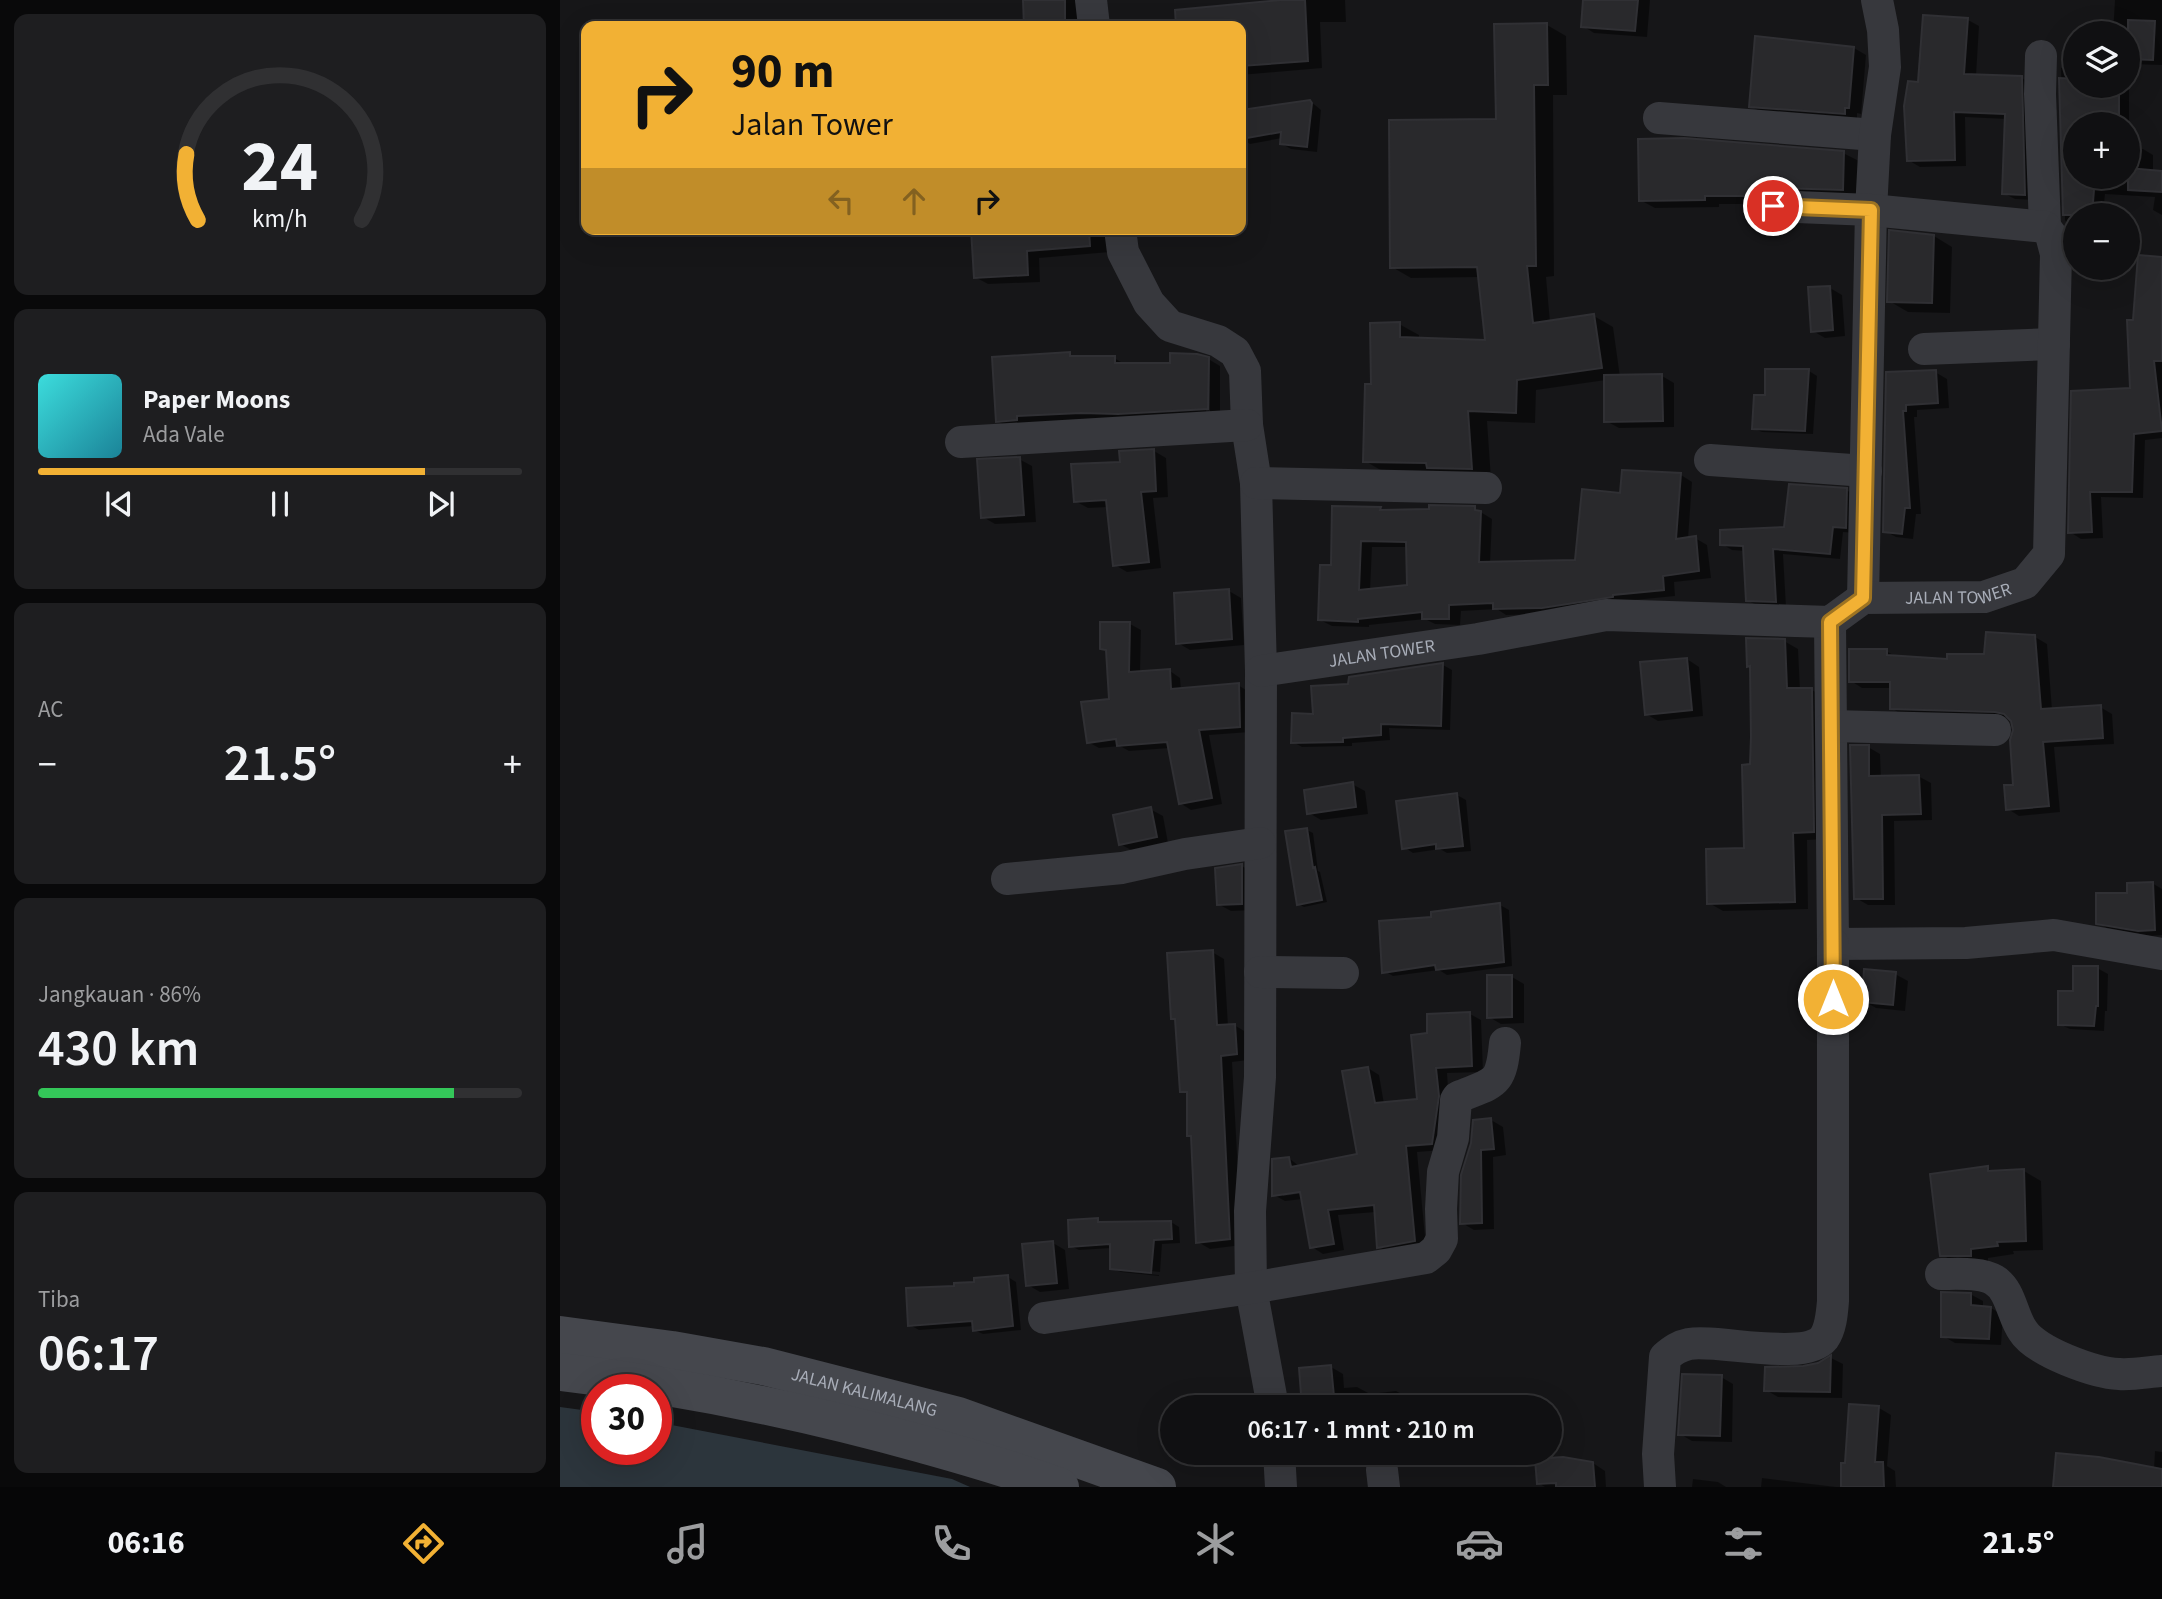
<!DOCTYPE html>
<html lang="id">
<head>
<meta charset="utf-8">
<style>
	body { margin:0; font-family:"Source Sans 3",sans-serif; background:#1e1e20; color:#f1f3f6; height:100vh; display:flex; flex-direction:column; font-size:26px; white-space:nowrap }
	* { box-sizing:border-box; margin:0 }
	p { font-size:23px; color:#9c9d9f }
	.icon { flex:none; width:38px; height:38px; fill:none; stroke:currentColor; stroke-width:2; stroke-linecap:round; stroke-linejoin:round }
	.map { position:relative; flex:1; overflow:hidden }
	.details { display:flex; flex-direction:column; gap:14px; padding:14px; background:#09090a; width:560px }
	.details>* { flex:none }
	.banner { position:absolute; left:21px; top:21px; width:665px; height:214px; border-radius:14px; box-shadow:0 7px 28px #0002,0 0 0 2px #303032; background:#f2b134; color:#111; overflow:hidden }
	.tools { position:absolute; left:1503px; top:21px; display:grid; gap:14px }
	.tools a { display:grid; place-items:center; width:77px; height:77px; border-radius:50%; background:#101012; box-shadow:0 7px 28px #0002,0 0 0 2px #303032; font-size:35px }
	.speed { position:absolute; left:21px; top:1374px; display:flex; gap:14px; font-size:35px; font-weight:700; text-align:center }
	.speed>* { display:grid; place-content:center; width:91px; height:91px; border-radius:50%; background:#101012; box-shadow:0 7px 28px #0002,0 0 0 2px #303032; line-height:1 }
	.speed .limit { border:10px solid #d22; background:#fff; color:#111 }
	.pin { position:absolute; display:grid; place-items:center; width:60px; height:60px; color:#fff; margin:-30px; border:4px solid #fff; border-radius:50%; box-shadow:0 2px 7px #0007 }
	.me { position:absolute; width:77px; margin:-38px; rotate:0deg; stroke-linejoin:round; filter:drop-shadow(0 0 5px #0008) }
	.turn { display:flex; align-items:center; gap:24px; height:147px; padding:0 35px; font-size:32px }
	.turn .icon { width:91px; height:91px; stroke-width:2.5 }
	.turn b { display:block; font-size:49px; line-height:60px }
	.lanes { display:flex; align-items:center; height:66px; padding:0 35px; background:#0003; justify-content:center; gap:35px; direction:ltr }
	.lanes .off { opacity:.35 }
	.big { font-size:52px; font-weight:600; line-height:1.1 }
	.details .tile { flex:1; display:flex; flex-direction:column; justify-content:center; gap:10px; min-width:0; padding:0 24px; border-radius:14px; background:#1e1e20 }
	.details .dial { align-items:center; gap:0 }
	.dial svg { height:182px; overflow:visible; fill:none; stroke:#303032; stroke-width:7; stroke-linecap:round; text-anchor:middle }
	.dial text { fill:#f1f3f6; stroke:none }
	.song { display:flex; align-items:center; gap:21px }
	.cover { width:84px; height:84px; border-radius:10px; background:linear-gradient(135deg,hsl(180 70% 55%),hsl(190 70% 35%)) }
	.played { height:7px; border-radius:4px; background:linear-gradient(90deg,#f2b134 80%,#303032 80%) }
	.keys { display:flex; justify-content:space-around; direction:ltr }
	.heat { display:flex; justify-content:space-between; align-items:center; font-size:38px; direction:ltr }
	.charge { height:10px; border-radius:5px; background:linear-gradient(90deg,#34c759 86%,#303032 0) }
	.trip { position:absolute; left:600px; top:1395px; width:402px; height:70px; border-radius:35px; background:#101012; box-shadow:0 7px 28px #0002,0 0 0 2px #303032; font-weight:600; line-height:70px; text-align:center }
	.menu { display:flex; height:112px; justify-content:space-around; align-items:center; background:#060607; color:#9c9d9f }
	.menu .icon { width:49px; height:49px }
	.menu .active { color:#f2b134 }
	.menu b { font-size:32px; color:#f1f3f6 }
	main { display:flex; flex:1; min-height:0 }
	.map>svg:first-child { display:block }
	.water { fill:#2c353c }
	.shadow { fill:#0007; fill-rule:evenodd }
	.building { fill:#29292c; stroke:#303034; stroke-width:2; fill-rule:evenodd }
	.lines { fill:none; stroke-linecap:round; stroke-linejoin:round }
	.street { stroke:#37383d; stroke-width:32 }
	.secondary { stroke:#45474d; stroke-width:38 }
	.route-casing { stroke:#9d7322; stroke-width:18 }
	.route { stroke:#f2b134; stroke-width:12 }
	.labels { text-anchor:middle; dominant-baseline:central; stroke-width:7; stroke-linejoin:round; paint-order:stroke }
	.street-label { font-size:18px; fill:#a8adb8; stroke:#111113 }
</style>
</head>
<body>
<main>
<section class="details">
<div class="tile dial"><svg viewBox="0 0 100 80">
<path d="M14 69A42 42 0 1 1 86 69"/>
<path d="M14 69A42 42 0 0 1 9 40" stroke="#f2b134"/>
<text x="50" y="56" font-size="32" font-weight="700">24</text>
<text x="50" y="72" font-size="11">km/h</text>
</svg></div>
<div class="tile">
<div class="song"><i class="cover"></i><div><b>Paper Moons</b><p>Ada Vale</p></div></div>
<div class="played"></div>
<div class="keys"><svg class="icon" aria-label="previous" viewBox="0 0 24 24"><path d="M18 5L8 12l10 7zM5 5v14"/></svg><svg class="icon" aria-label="pause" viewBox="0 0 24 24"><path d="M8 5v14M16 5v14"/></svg><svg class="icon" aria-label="next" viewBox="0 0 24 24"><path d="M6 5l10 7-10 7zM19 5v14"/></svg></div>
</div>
<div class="tile"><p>AC</p>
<div class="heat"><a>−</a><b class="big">21.5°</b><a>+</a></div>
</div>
<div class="tile"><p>Jangkauan · 86%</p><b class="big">430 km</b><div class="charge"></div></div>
<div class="tile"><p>Tiba</p><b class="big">06:17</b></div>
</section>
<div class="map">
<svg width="1602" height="1487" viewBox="0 0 1602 1487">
	<rect width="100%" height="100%" fill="#161618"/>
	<path class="water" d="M0,1407L37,1412V1449H96V1422L392,1479L410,1487H0Z"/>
	<path class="shadow" d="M465,0H516L519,26H466Z
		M731,0H785L786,22H760L762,68L681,75V26H645L643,9Z
		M1025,0H1090L1087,37L1034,33L1023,26Z
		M1555,0H1602V65L1568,64V33H1553Z
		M1408,20L1419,26L1416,76L1462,78L1473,85L1476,200L1455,199L1443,193L1446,119L1405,117L1406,166L1360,167L1348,160L1359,84Z
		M987,25L1006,36L1007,95H993L994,276L986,277L990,322L1034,316L1053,327L1060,377L1102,376L1114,383V427L1059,428L1046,421V380L976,390L975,423L927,421L931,479L824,472L805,461L813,385L839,324L859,335V339L927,342L920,277L851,278L832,267L938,121Z
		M1294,48L1306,55L1301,114L1297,113V120L1203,113L1190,106Z
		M1516,67V86H1568L1569,72V127L1573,129L1572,149H1583L1593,155V172L1602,173V215L1593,210L1595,197L1545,194L1543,215H1516V231L1510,228L1505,220L1501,68ZM1516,124H1568V177H1516Z
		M750,101L761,110L757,152L731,149L722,144V138L690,144L681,138V112Z
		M1283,153L1299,161L1297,198L1213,204H1159V207L1095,208L1080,200Z
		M413,229H548L550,252L479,258L480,282L428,284L415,277Z
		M625,229H656V230L630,233Z
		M1374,236L1392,247L1390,313L1348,312L1329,301Z
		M1602,259V438L1585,440L1583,498L1541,497L1543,538L1521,539L1510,532L1572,390L1575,321Z
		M1270,288L1282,295L1285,336L1265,338L1253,331Z
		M509,354L516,358H554L566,365H612L648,359L646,416L450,428L437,421Z
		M650,360L660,366V415L650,416Z
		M1207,371H1249L1257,376L1253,434L1202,432L1193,428L1206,397Z
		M1375,372L1387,379L1389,408L1357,410V417H1354L1361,514H1356L1353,539L1336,537L1325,531L1328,373Z
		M594,451L606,458L608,497L593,498L601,568L567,572L555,565L548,507L528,508L515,501L562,463Z
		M459,459L472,466L476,522L435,524L423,517Z
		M1121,475L1132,482L1128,539L1135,538L1147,545L1151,578L1114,582L1115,596L1064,601L995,614L946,615L937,609L901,611L900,625L875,624L865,619L809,625V627L772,626L760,620L773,567L820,508L825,511L914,508L932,519L930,563L1017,562L1062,495ZM812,547H848L849,587L810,591Z
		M1286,490L1297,496L1296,533L1283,532L1280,559L1223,554L1226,607L1198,606L1187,600L1185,551L1172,550L1162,544L1225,528Z
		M669,591L681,598L684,645L630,650L618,643Z
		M570,624L581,630L580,673L610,671L620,678L621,690L678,685L689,692L690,732L649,735L662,804L631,810L620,803L610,748L569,751L560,746L539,748L528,742L551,700L548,652L542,648Z
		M1475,637L1487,644L1492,710L1540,707L1552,714L1554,744L1494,747L1500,812L1459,816L1448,809L1455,786V730L1452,720L1449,717L1343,715L1331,708L1332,688H1302L1291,681L1326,651L1339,658L1389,661L1426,656Z
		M1224,641L1238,649L1240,690H1252L1266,698L1267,839L1247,840L1248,909L1163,911L1149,903L1186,850L1192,766V668L1189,666Z
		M1127,659L1139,667L1143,716L1098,721L1086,714Z
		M883,665L892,670L890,730L829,728L830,740L792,743V746L742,747L733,742L790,686Z
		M1291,747H1308L1320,754L1321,778L1358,776L1371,783L1372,820L1334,821L1335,905H1308L1296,898Z
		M792,784L805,791L808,814L761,820L749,813Z
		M897,795L906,800L911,851L887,853L880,849L853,853L844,847Z
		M590,809L603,816L608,843L573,851L560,844Z
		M747,830L753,833L758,871L760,872L767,902L744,907L738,904Z
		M682,866L694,873V910L671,911L658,904Z
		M1592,883L1602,889V935L1590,936L1547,928L1537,923L1569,895Z
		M940,905L949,910L952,966L887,975L879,970L833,976L823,970L873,919Z
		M652,952L664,959L668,1026L674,1025L686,1032L688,1060L672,1062L682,1245L650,1249L638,1242L633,1137L627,1094L622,1091L617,1020L612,1018Z
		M1537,968L1548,974L1547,1011H1545L1544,1031L1510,1029L1499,1024L1514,993Z
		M1335,974L1348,981L1345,1011L1316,1008L1304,1001Z
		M952,977L964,984V1023L941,1024L929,1017Z
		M910,1014L921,1020L923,1072L887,1073L889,1103L883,1150L857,1152L866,1247L830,1253L819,1247L816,1212L778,1215L784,1250L763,1254L752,1247L743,1199L725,1201L714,1195L729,1158L740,1167L799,1155L808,1068L819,1075L824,1104L859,1101L869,1035ZM748,1188L749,1192L723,1196V1192Z
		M931,1120L943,1127L946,1155L933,1157L934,1229L914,1230L902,1223L903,1175Z
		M1427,1168L1434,1172L1464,1171L1481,1181L1483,1250L1453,1251L1454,1254L1428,1258V1265L1399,1264L1382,1255Z
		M537,1220L544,1224L611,1222L619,1227L620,1243L602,1244L600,1272L558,1268V1271L552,1268V1248L519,1250L511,1246Z
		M493,1243L505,1250L509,1289L480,1292L468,1285Z
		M558,1271L599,1275V1276L561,1272Z
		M448,1277L456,1282L461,1330L423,1334L414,1330V1326L359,1330L350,1325L396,1287Z
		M1410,1294L1423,1301V1308H1431L1443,1315L1441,1345L1395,1343L1383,1336Z
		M1271,1358L1283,1364L1282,1398L1218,1397L1206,1390Z
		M771,1367L783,1374L784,1388L797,1387L810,1394L836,1391L849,1398L850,1407H744Z
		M1161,1377L1173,1384L1172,1442L1132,1441L1120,1434Z
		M1319,1408L1331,1415L1327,1466L1335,1471L1336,1487H1283L1286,1465Z
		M1595,1451L1602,1452V1487H1495L1594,1469Z
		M803,1452H855V1454L813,1459Z
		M1033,1463L1045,1471L1046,1487H985L978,1483Z
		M1202,1478L1276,1487H1201Z
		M1133,1479L1158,1482L1166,1487H1132Z"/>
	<path class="building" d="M463,0H505V26H464Z
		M721,0H745L748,61L681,66V26H616L615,10Z
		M1023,0H1078L1075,31L1021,27Z
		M1363,15L1408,18L1404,74L1462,76L1465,195L1442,194L1445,114L1394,112L1395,160L1347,161L1344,106L1348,81L1358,82Z
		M1568,20L1595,21L1593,60L1568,59Z
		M987,23L988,85H974L976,266H967L973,323L1034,314L1042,368L957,380L956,413L908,411L912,469L867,468L866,463L803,462L805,384H811L810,323L840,322V337L925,340L917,267L830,268L829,120L936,119L934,24Z
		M1195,36L1294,47L1289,108H1285V114L1189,107Z
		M1499,78L1516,79V86H1559V124H1516V177H1535L1532,215H1503Z
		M750,100L752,103L747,147L720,144L721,132L681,139V110Z
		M1124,138L1284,151L1283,190L1214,188L1204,190L1198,196H1145V200L1079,201L1078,139Z
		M1568,168L1602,171V192L1568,190Z
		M411,229H529L530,246L467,251L468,275L414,278Z
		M1329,230L1374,235L1372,303L1327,302Z
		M1578,255L1602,257V361H1594L1602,431L1574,434L1572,492H1530L1532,532L1508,533L1511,391L1570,388L1567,320H1573Z
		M1270,286L1273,330L1251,332L1248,287Z
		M510,352V356H555V363H610V353L637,354L649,357L648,409L558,414L521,413L457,416V420L436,422L432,357Z
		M1205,369H1249L1245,431L1192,429L1194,395H1205Z
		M1376,370L1378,403L1346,405V411H1343L1350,508H1345L1342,534L1323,532L1326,372Z
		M1102,374L1103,421L1044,422V375Z
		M594,449L596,491L581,492L589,562L553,566L546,500L514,502L511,464L560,462L559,451Z
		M460,457L464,515L421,518L417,459Z
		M1062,470L1121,473L1116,539L1136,536L1139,571L1103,576L1104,590L1053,595V597L982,608L933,609V603L889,605V619H862V612L798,619V622L758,620L760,565H771L772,506L821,507L820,510L869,509V505L915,506V510L921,511L919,562L1015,560L1022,489L1060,493ZM801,541L846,542L847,585L799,590Z
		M1229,484L1287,488L1286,528L1273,527L1270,554L1213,549L1216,602L1186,601L1183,546L1160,545V530L1224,527Z
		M669,589L672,639L616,644L614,593Z
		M540,622H570L569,672L610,669L611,689L679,683L680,727L639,730L652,798L619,804L607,742L557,746L556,739L527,743L521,702L549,699L546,650L540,649Z
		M1426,632L1475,635L1481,709L1541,705L1543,738L1483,742L1489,806L1446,810L1444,785H1453L1450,740L1453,730L1451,721L1444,714L1435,712L1330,709V682H1289V649H1327V655L1387,659V654H1424Z
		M1186,638L1225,639L1227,688H1252L1254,832L1233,833L1235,902L1147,904L1146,849L1184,848L1182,765L1190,764L1191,737L1190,666L1187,667Z
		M1127,658L1132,710L1085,715L1080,662Z
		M883,663L881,726L821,724V735L783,738V742L731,743L732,713L753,714L751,686L788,684L789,677Z
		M1290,745H1309V776L1359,775L1361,814L1322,815L1323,899H1294Z
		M793,782L796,807L747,814L744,790Z
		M897,793L903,846L876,849V844L842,849L836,801Z
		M591,807L597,837L559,845L553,815Z
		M747,828L753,868L755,867L762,900L737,905L725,831Z
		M682,864V904L657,905L655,868Z
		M1593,882L1595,930L1578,931L1536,924V893H1567V883Z
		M940,903L944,962L876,970L875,965L822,973L819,921L871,917V912Z
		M653,950L657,1025L675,1024L677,1054L661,1056L670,1239L636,1243L631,1136H627V1092H620L615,1019H611L607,953Z
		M1513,966H1538V1006H1536L1534,1026L1498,1025V991H1513Z
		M1304,969L1336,972L1333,1005L1302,1002Z
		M927,975H952V1017L927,1018Z
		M910,1012L912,1066L876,1068L879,1096L872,1144L846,1146L855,1241L817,1248L814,1205L768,1210L774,1244L750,1248L740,1192L712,1196V1159L729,1157L731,1167L797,1154L782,1071L808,1067L815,1103L857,1099L851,1035L867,1033V1014Z
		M931,1118L934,1149L921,1150L922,1223L900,1224L901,1175L911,1143L913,1120Z
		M1428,1166V1171L1464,1169L1466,1241L1437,1242L1438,1246L1411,1249V1256H1380L1370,1174Z
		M538,1218V1222L611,1221L612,1239L594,1240L591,1273L550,1269V1244L509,1247L508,1220Z
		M493,1241L497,1283L466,1286L462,1244Z
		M448,1275L453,1326L413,1331L412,1321L348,1326L346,1288L394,1286V1283L414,1282V1278Z
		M1381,1292L1411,1293V1305L1431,1307L1429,1339L1381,1337Z
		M1271,1355L1270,1392L1204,1391L1205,1367L1243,1366L1258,1363Z
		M771,1365L775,1407H742L739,1368Z
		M1122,1374L1162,1375L1160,1436L1118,1435Z
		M1289,1404L1319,1406L1315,1462H1323L1324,1487H1281V1463H1285Z
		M1496,1453L1539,1457L1602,1469V1487H1493Z
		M1003,1457L1033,1462L1035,1487H996V1483L977,1484L975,1459Z"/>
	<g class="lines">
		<g class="street">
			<path d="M531,0L534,26"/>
			<path d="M1481,56L1480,94L1485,227"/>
			<path d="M1099,118L1315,135"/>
			<path d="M560,229L563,252L589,303L610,326L658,341L675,352L685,371L687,425L696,483L701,671L700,1077L690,1211L691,1288L713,1407"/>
			<path d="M1364,349L1494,344"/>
			<path d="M401,442L687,425"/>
			<path d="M1150,460L1306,471"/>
			<path d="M696,483L926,488"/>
			<path d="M1303,598L1311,210L1315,135L1325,67L1323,30L1317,0"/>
			<path d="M1270,622L1273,944L1406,943L1494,935L1602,954"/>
			<path id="s1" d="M701,671L918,639L1046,615L1270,622L1303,598L1424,597L1465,583L1489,554L1496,254L1491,235L1485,227L1311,210L1213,206"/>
			<path d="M1271,726L1435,730"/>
			<path d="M447,879L562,868L625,854L700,843"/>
			<path d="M700,972L783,973"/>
			<path d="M1381,1274C1397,1274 1421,1272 1434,1280C1451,1290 1452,1316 1463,1331C1476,1352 1535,1373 1559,1374C1573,1375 1588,1372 1602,1371"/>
			<path d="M484,1318L691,1288L866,1258L876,1250L882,1239L881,1209L883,1172L893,1138L896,1100L898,1097C935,1082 941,1086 945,1043"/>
			<path d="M719,1452L721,1487"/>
			<path d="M822,1470L824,1487"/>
			<path d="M1100,1487L1098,1454L1105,1357C1113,1350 1119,1346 1129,1344C1158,1339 1245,1362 1264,1338C1271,1328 1272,1313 1273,1301V944"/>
		</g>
		<g class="secondary">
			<path id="s2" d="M0,1335L112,1350L203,1366L398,1416L597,1487"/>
			<path d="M0,1372C123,1386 243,1411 362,1444C408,1457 455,1470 500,1487"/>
		</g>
	</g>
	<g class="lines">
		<defs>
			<path id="route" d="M1213,206L1311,210L1303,598L1270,622L1273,999"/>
		</defs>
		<use href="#route" class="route-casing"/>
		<use href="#route" class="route"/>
	</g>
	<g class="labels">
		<g class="street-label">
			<text stroke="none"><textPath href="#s1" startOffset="710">JALAN TOWER</textPath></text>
			<text stroke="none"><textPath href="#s1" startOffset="122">JALAN TOWER</textPath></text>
			<text stroke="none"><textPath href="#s2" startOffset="310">JALAN KALIMALANG</textPath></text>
		</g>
	</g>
</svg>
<div class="tools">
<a><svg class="icon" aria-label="layers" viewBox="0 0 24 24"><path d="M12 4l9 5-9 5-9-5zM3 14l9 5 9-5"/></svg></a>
<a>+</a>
<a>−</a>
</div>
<div class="speed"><div class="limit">30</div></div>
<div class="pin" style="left:1213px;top:206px;background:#d93025"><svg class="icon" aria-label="arrive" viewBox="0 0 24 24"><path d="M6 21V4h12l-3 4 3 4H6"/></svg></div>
<svg class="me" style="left:1273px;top:999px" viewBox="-20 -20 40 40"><circle r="17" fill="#f2b134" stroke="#fff" stroke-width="3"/><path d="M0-11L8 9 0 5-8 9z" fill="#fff"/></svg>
<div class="trip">06:17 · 1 mnt · 210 m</div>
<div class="banner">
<div class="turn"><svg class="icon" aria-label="right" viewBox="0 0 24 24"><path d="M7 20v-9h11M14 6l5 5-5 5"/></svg><div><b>90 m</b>Jalan Tower</div></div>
<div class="lanes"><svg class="icon off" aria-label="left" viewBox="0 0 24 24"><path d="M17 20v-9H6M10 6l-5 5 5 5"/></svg><svg class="icon off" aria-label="ahead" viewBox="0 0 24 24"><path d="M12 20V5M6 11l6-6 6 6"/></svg><svg class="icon" aria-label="right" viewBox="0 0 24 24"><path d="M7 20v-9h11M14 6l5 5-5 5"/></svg></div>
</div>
</div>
</main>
<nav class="menu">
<b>06:16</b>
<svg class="icon active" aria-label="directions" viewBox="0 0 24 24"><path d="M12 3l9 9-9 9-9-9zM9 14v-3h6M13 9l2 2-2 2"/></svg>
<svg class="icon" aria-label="music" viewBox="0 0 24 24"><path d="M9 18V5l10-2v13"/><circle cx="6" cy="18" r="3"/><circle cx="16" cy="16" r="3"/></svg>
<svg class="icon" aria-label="phone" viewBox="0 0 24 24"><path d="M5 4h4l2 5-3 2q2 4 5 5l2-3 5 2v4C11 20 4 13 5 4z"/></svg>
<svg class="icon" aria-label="climate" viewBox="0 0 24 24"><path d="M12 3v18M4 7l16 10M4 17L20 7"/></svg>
<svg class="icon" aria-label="car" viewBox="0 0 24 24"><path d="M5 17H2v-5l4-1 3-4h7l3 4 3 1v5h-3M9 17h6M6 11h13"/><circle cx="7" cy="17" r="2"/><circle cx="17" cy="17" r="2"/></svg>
<svg class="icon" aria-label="filters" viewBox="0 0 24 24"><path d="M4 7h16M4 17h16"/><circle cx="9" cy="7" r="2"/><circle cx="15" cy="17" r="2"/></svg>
<b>21.5°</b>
</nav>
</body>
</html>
